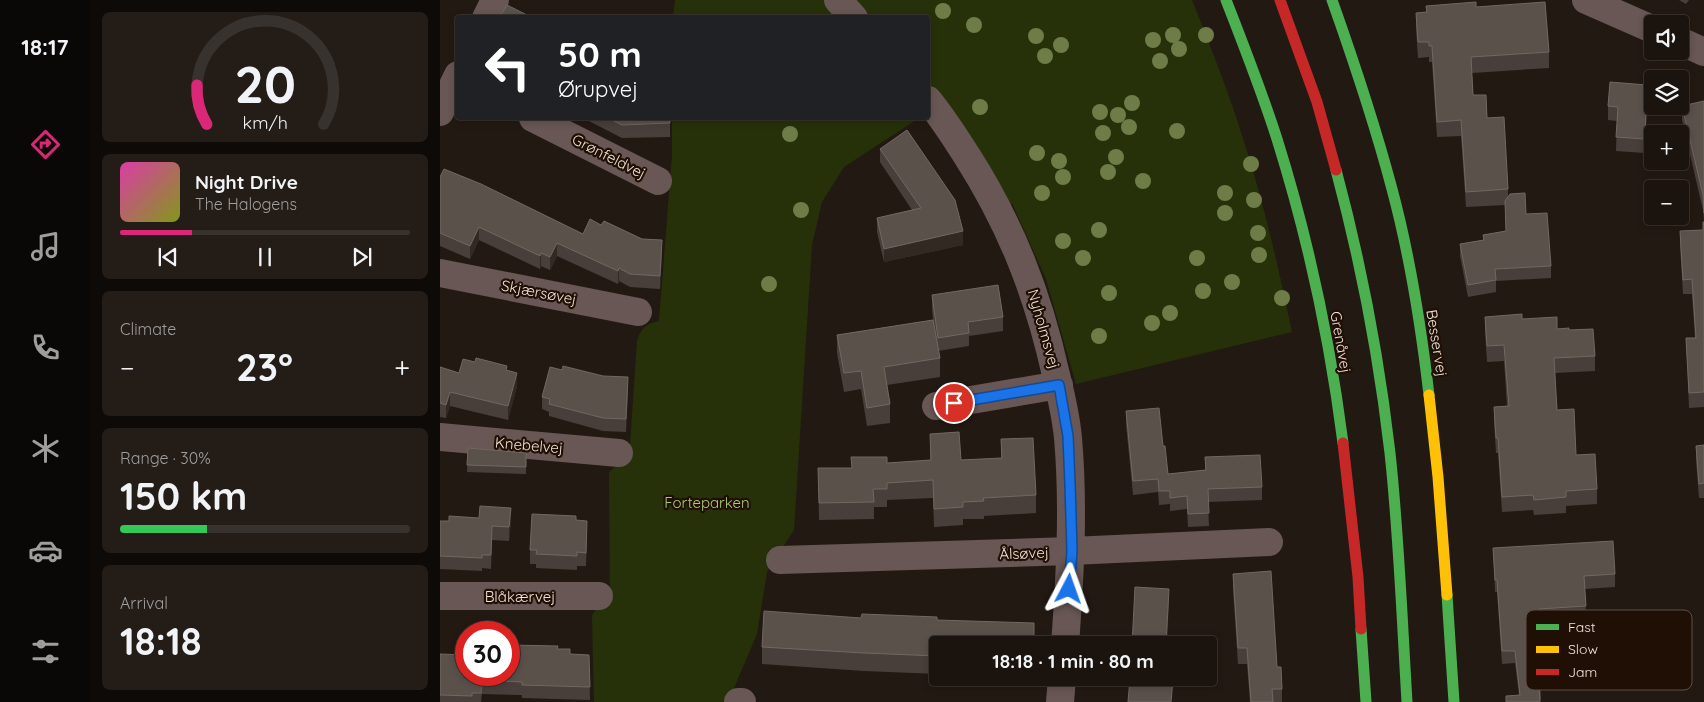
<!DOCTYPE html>
<html lang="en">
<head>
<meta charset="utf-8">
<style>
	body { margin:0; font-family:Quicksand,sans-serif; background:#231c17; color:#f1f3f6; height:100vh; display:flex; flex-direction:column; font-size:19px; white-space:nowrap }
	* { box-sizing:border-box; margin:0 }
	p { font-size:16px; color:#9f9e9e }
	.icon { flex:none; width:28px; height:28px; fill:none; stroke:currentColor; stroke-width:2; stroke-linecap:round; stroke-linejoin:round }
	.map { position:relative; flex:1; overflow:hidden }
	.details { display:flex; flex-direction:column; gap:12px; padding:12px; background:#0e0a08; width:350px }
	.details>* { flex:none }
	.guide { position:absolute; left:15px; top:15px; width:475px; height:105px; border-radius:5px; box-shadow:0 2px 8px #0003,0 0 0 1px #38322e; background:#202124; color:#fff; overflow:hidden }
	.buttons { position:absolute; left:1204px; top:15px; display:grid; gap:10px }
	.buttons a { display:grid; place-items:center; width:45px; height:45px; border-radius:5px; background:#1a130e; box-shadow:0 2px 8px #0003,0 0 0 1px #38322e; font-size:25px }
	.speed { position:absolute; left:15px; top:621px; display:flex; gap:10px; font-size:25px; font-weight:700; text-align:center }
	.speed>* { display:grid; place-content:center; width:65px; height:65px; border-radius:50%; background:#1a130e; box-shadow:0 2px 8px #0003,0 0 0 1px #38322e; line-height:1 }
	.speed .limit { border:8px solid #d22; background:#fff; color:#111 }
	.pin { position:absolute; display:grid; place-items:center; width:42px; height:42px; color:#fff; margin:-21px; border:2px solid #fff; border-radius:50%; box-shadow:0 1px 5px #0007 }
	.me { position:absolute; width:55px; margin:-28px; rotate:4deg; stroke-linejoin:round; filter:drop-shadow(0 0 4px #0008) }
	.turn { display:flex; align-items:center; gap:18px; height:105px; padding:0 20px; font-size:22px }
	.turn .icon { width:65px; height:65px; stroke-width:2.5 }
	.turn b { display:block; font-size:35px; line-height:42px }
	.big { font-size:38px; font-weight:700; line-height:1.1 }
	.details .widget { flex:1; display:flex; flex-direction:column; justify-content:center; gap:8px; min-width:0; padding:0 18px; border-radius:8px; background:#231c17 }
	.details .dial { align-items:center; gap:0 }
	.dial svg { height:130px; overflow:visible; fill:none; stroke:#38322e; stroke-width:7; stroke-linecap:round; text-anchor:middle }
	.dial text { fill:#f1f3f6; stroke:none }
	.song { display:flex; align-items:center; gap:15px }
	.cover { width:60px; height:60px; border-radius:8px; background:linear-gradient(135deg,hsl(320 70% 55%),hsl(70 70% 35%)) }
	.played { height:5px; border-radius:2px; background:linear-gradient(90deg,#db2777 25%,#38322e 25%) }
	.keys { display:flex; justify-content:space-around; direction:ltr }
	.heat { display:flex; justify-content:space-between; align-items:center; font-size:28px; direction:ltr }
	.charge { height:8px; border-radius:4px; background:linear-gradient(90deg,#34c759 30%,#38322e 0) }
	.trip { position:absolute; left:489px; top:636px; width:288px; height:50px; border-radius:5px; background:#1a130e; box-shadow:0 2px 8px #0003,0 0 0 1px #38322e; font-weight:700; line-height:50px; text-align:center }
	main { display:flex; flex:1; min-height:0 }
	.dock { display:flex; flex-direction:column; width:90px; justify-content:space-around; align-items:center; background:#0a0806; color:#9f9e9e }
	.dock .icon { width:35px; height:35px }
	.dock .on { color:#db2777 }
	.dock b { font-size:22px; color:#f1f3f6 }
	.map>svg:first-child { display:block }
	.green { fill:#26310a }
	.lines { fill:none; stroke-linecap:round; stroke-linejoin:round }
	.street { stroke:#685754; stroke-width:28 }
	.fast { stroke:#4caf50; stroke-width:11 }
	.slow { stroke:#ffc107; stroke-width:11 }
	.jam { stroke:#c62828; stroke-width:11 }
	.tree { fill:#6e7d48 }
	.wall { fill:#493f3a }
	.shaded-wall { fill:#322923 }
	.building { fill:#5a514b; stroke:#726862 }
	.route-casing { stroke:#114b97; stroke-width:12 }
	.route { stroke:#1a73e8; stroke-width:9 }
	.labels { text-anchor:middle; dominant-baseline:central; stroke-width:4.5; stroke-linejoin:round; paint-order:stroke }
	.street-label { font-size:15px; fill:#efe2da; stroke:#200f04 }
	.park-label { font-size:15px; fill:#abce73; stroke:#200f04 }
	.key { fill:#200f04; stroke:#5e4e44; stroke-width:1 }
	.key-label { font-size:14px; fill:#efe2da }
</style>
</head>
<body>
<main>
<nav class="dock">
<b>18:17</b>
<svg class="icon on" aria-label="directions" viewBox="0 0 24 24"><path d="M12 3l9 9-9 9-9-9zM9 14v-3h6M13 9l2 2-2 2"/></svg>
<svg class="icon" aria-label="music" viewBox="0 0 24 24"><path d="M9 18V5l10-2v13"/><circle cx="6" cy="18" r="3"/><circle cx="16" cy="16" r="3"/></svg>
<svg class="icon" aria-label="phone" viewBox="0 0 24 24"><path d="M5 4h4l2 5-3 2q2 4 5 5l2-3 5 2v4C11 20 4 13 5 4z"/></svg>
<svg class="icon" aria-label="climate" viewBox="0 0 24 24"><path d="M12 3v18M4 7l16 10M4 17L20 7"/></svg>
<svg class="icon" aria-label="car" viewBox="0 0 24 24"><path d="M5 17H2v-5l4-1 3-4h7l3 4 3 1v5h-3M9 17h6M6 11h13"/><circle cx="7" cy="17" r="2"/><circle cx="17" cy="17" r="2"/></svg>
<svg class="icon" aria-label="filters" viewBox="0 0 24 24"><path d="M4 7h16M4 17h16"/><circle cx="9" cy="7" r="2"/><circle cx="15" cy="17" r="2"/></svg>
</nav>
<section class="details">
<div class="widget dial"><svg viewBox="0 0 100 80">
<path d="M14 69A42 42 0 1 1 86 69"/>
<path d="M14 69A42 42 0 0 1 8 45" stroke="#db2777"/>
<text x="50" y="56" font-size="32" font-weight="700">20</text>
<text x="50" y="72" font-size="11">km/h</text>
</svg></div>
<div class="widget">
<div class="song"><i class="cover"></i><div><b>Night Drive</b><p>The Halogens</p></div></div>
<div class="played"></div>
<div class="keys"><svg class="icon" aria-label="previous" viewBox="0 0 24 24"><path d="M18 5L8 12l10 7zM5 5v14"/></svg><svg class="icon" aria-label="pause" viewBox="0 0 24 24"><path d="M8 5v14M16 5v14"/></svg><svg class="icon" aria-label="next" viewBox="0 0 24 24"><path d="M6 5l10 7-10 7zM19 5v14"/></svg></div>
</div>
<div class="widget"><p>Climate</p>
<div class="heat"><a>−</a><b class="big">23°</b><a>+</a></div>
</div>
<div class="widget"><p>Range · 30%</p><b class="big">150 km</b><div class="charge"></div></div>
<div class="widget"><p>Arrival</p><b class="big">18:18</b></div>
</section>
<div class="map">
<svg width="1264" height="702" viewBox="0 0 1264 702">
	<rect width="100%" height="100%" fill="#231913"/>
	<path class="green" d="M235,0H752C769,43 786,85 800,129C822,196 838,264 852,332L636,384L606,279L572,203L571,205L561,186L488,112V18H233Z
		M232,118H479L404,167L382,202L372,245L354,530L327,572L317,634L288,702H154L152,615L159,605L170,601L169,472L177,465L189,460L197,341C201,328 206,324 219,321L232,156Z"/>
	<g class="lines">
		<path class="street" d="M398,0L414,18
			M1146,0L1212,29
			M46,18L55,0
			M1240,41L1264,52
			M488,100C503,118 514,136 527,156C571,225 598,294 616,375C621,395 626,417 628,438C634,507 630,576 625,645
			M0,112L18,75
			M93,118L218,181
			M0,273L198,312
			M496,406L619,385
			M0,437L179,453
			M340,560L631,551L829,542
			M0,596H159
			M298,702H302
			M620,702L622,678"/>
		<path class="fast" d="M786,0C804,46 822,92 837,139C868,238 890,341 903,443
			M892,0C914,62 935,125 952,189C970,256 981,326 989,395
			M896,170C921,263 939,357 950,453C959,536 962,619 967,702
			M1007,595L1014,702
			M921,629L926,702"/>
		<path class="slow" d="M989,395L998,477L1007,595"/>
		<path class="jam" d="M840,0L877,102L896,170
			M903,443L918,577L921,629"/>
	</g>
	<g class="tree">
		<circle cx="503" cy="11" r="8"/>
		<circle cx="534" cy="25" r="8"/>
		<circle cx="733" cy="35" r="8"/>
		<circle cx="766" cy="35" r="8"/>
		<circle cx="596" cy="36" r="8"/>
		<circle cx="713" cy="40" r="8"/>
		<circle cx="621" cy="45" r="8"/>
		<circle cx="739" cy="49" r="8"/>
		<circle cx="605" cy="56" r="8"/>
		<circle cx="720" cy="61" r="8"/>
		<circle cx="692" cy="103" r="8"/>
		<circle cx="540" cy="107" r="8"/>
		<circle cx="660" cy="112" r="8"/>
		<circle cx="678" cy="115" r="8"/>
		<circle cx="689" cy="127" r="8"/>
		<circle cx="737" cy="131" r="8"/>
		<circle cx="663" cy="133" r="8"/>
		<circle cx="350" cy="134" r="8"/>
		<circle cx="597" cy="153" r="8"/>
		<circle cx="676" cy="157" r="8"/>
		<circle cx="619" cy="161" r="8"/>
		<circle cx="811" cy="164" r="8"/>
		<circle cx="668" cy="172" r="8"/>
		<circle cx="623" cy="177" r="8"/>
		<circle cx="703" cy="181" r="8"/>
		<circle cx="602" cy="193" r="8"/>
		<circle cx="785" cy="193" r="8"/>
		<circle cx="814" cy="200" r="8"/>
		<circle cx="361" cy="210" r="8"/>
		<circle cx="785" cy="213" r="8"/>
		<circle cx="659" cy="230" r="8"/>
		<circle cx="818" cy="233" r="8"/>
		<circle cx="623" cy="241" r="8"/>
		<circle cx="819" cy="255" r="8"/>
		<circle cx="643" cy="258" r="8"/>
		<circle cx="757" cy="258" r="8"/>
		<circle cx="792" cy="282" r="8"/>
		<circle cx="329" cy="284" r="8"/>
		<circle cx="763" cy="291" r="8"/>
		<circle cx="669" cy="293" r="8"/>
		<circle cx="842" cy="298" r="8"/>
		<circle cx="730" cy="313" r="8"/>
		<circle cx="712" cy="323" r="8"/>
		<circle cx="659" cy="336" r="8"/>
	</g>
	<path class="wall" d="M1239,0H1249L1246,4Z
		M986,6L1036,7L1109,52V68L1032,73L1033,95L1047,118L1068,189V196L1086,214L1111,266V278L1056,281V292L1028,297L1020,256V244L1043,240V235L1066,231L1065,205L1026,207L1021,136L997,137L992,62H989V57L978,58L976,28V13L986,12Z
		M1207,99L1205,153L1176,151L1177,121L1168,120V106Z
		M1264,101V407L1249,408L1246,338H1255L1252,294H1243L1240,245V231L1263,230V222H1264L1263,210L1242,120V106Z
		M143,118H230V137L182,138Z
		M440,149L523,245L444,262L437,232V218L472,210L440,162Z
		M0,177L143,234L222,253L220,289L190,287L179,281L178,284L117,256L110,270L101,266L100,269L39,240L30,259L0,246Z
		M492,295L563,317V331L529,336V346L498,351L500,358V377L447,385L450,404V423L427,426L421,389L404,392L397,353V335L493,320L492,309Z
		M1045,317L1082,319L1117,329L1129,330L1155,356V371L1115,373L1117,410L1136,455L1157,489V504L1126,506V513L1094,515L1093,510L1062,512L1058,453H1056L1054,422V407L1067,406L1064,361L1047,362L1045,332Z
		M0,367L19,373L67,370L77,386L68,420L10,406L6,418L0,417Z
		M122,370L163,376L188,390L186,432L163,431L109,416V412L102,409V397Z
		M686,411L723,446L728,474L765,470V457L822,487V500L768,502L769,526L748,527L747,509L730,511V504L719,505L718,492L693,495L686,424Z
		M490,434L521,460L561,458V439L596,495V513L544,516V519H523V525L494,527L493,498L447,500V507H434V519L379,520L378,468H411L447,463L490,460Z
		M1264,445V498H1259L1256,460V446Z
		M28,448L86,453V474L27,472Z
		M136,520L147,535L146,566H137V570L96,568V564H90V550Z
		M0,521H71L69,541L52,540L51,569L42,568V571L0,569Z
		M1053,548L1175,574V587L1145,589L1146,619L1099,622L1101,700L1079,695L1075,663L1062,664L1057,592H1055Z
		M793,574L837,667L842,689V702H810L807,664H798L793,590Z
		M498,645V674L424,671L322,664V647Z
		M118,649L130,654L149,655L150,700L82,698V695L42,694L41,702H0V654L26,675Z"/>
	<path class="shaded-wall" d="M1207,85V99L1205,153V139Z
		M39,227V240L30,259V246Z
		M523,231V245L444,262V249Z
		M222,240V253L220,289V276Z
		M117,243V256L110,270V257Z
		M101,253V266L100,269V256Z
		M179,268V281L178,284V271Z
		M77,373V386L68,420V406Z
		M188,377V390L186,432V419Z
		M10,392V406L6,418V405Z
		M71,508V521L69,541V527Z
		M147,521V535L146,566V553Z
		M52,526V540L51,569V555Z
		M729,589V603L727,645H726Z"/>
	<path class="building" d="M1036,2V7L1105,2L1109,52L1031,57L1033,95H1046L1047,118L1064,117L1068,189L1026,192L1021,120L997,122L992,46H989V42H978L976,13L987,12L986,6Z
		M67,5L91,17L90,18H59Z
		M1170,82L1207,85L1205,139L1176,137L1178,107L1168,106Z
		M1264,101V213L1263,195L1242,106Z
		M168,118H230V123L182,125Z
		M467,130L515,200L523,231L444,249L437,218L481,208L440,149Z
		M4,169L41,184L143,234L150,219L161,225L164,221L202,239L222,240L220,276L190,274L179,268L178,271L117,243L110,257L101,253L100,256L39,227L30,246L0,233V177Z
		M1085,193L1086,214L1107,213L1111,266L1055,269L1056,280L1028,285L1020,244L1044,240L1043,235L1066,231L1065,201L1070,194Z
		M1263,222H1264V392L1249,393L1246,338H1256L1252,279L1243,280L1240,231L1263,230Z
		M558,285L563,317L528,322L529,333L498,338L492,295Z
		M1082,314V319L1117,317V329L1129,328V330L1153,329L1155,356L1114,358L1117,410L1134,409L1136,455L1155,454L1157,489L1126,491V497L1094,500L1093,495L1062,497L1058,438H1056L1054,407L1069,406L1064,345L1047,346L1045,317Z
		M493,320L500,358L444,367L450,404L427,408L421,371L404,373L397,335Z
		M36,358L67,366L66,370L77,373L68,406L10,392L6,405L0,403V367L19,373L23,359L35,362Z
		M123,366L163,376L188,377L186,419L163,418L109,404L110,399L102,397L110,367L122,370Z
		M719,408L723,446H725L728,474L766,470L765,457L820,455L822,487L768,489L769,513L748,514L747,496L730,498V491H719L718,479L693,481L686,411Z
		M519,432L521,460L562,458L561,439L593,438L596,495L543,498L544,501L523,502V507L494,509L493,480L447,483V489H433L434,502L379,503L378,468H412L411,457H447V463L491,460L490,434Z
		M1264,445V483L1259,484L1256,446Z
		M28,448L86,453V467L27,465Z
		M40,506L71,508L69,527L52,526L51,555H42V558L0,556V521H9V516L39,518Z
		M92,514L136,516V520L147,521L146,553L137,552V556L96,554L97,550H90Z
		M1173,541L1175,574L1144,576L1146,606L1099,609L1101,687L1099,688L1100,702H1066V696L1080,695L1075,651H1062L1057,580H1055L1053,548Z
		M831,571L837,667H841L842,689H832L833,702H811L807,648H798L793,574Z
		M695,587L729,589L726,645H692Z
		M324,611L421,618L422,614L497,617V620L594,623V645H498V656L424,653L322,647Z
		M69,645L118,646L117,649H130V654L149,655L150,687L82,685V682L42,680L41,693H32V696L0,695V654L26,655V675H69Z
		M690,678H724V680H733L731,702H688Z"/>
	<g class="lines">
		<defs>
			<path id="route" d="M514,403L619,385L628,436L630,484L632,551L629,589"/>
		</defs>
		<use href="#route" class="route-casing"/>
		<use href="#route" class="route"/>
	</g>
	<g class="labels">
		<g class="street-label">
			<text transform="translate(169 156) rotate(27)">Grønfeldvej</text>
			<text transform="translate(99 292) rotate(11)">Skjærsøvej</text>
			<text transform="translate(604 329) rotate(74)">Nyholmsvej</text>
			<text transform="translate(901 342) rotate(80)">Grenåvej</text>
			<text transform="translate(997 343) rotate(81)">Besservej</text>
			<text transform="translate(89 445) rotate(5)">Knebelvej</text>
			<text transform="translate(584 553) rotate(-2)">Ålsøvej</text>
			<text x="80" y="596">Blåkærvej</text>
		</g>
		<g class="park-label">
			<text x="267" y="502">Forteparken</text>
		</g>
	</g>
	<rect x="1086" y="610" width="166" height="80" rx="8" class="key"/>
	<rect x="1096" y="624" width="23" height="6" fill="#4caf50"/>
	<rect x="1096" y="646" width="23" height="7" fill="#ffc107"/>
	<rect x="1096" y="669" width="23" height="6" fill="#c62828"/>
	<g class="key-label">
		<text x="1128" y="632">Fast</text>
		<text x="1128" y="654">Slow</text>
		<text x="1128" y="677">Jam</text>
	</g>
</svg>
<div class="buttons">
<a><svg class="icon" aria-label="sound" viewBox="0 0 24 24"><path d="M4 9h4l5-4v14l-5-4H4zM17 9q2 3 0 6"/></svg></a>
<a><svg class="icon" aria-label="layers" viewBox="0 0 24 24"><path d="M12 4l9 5-9 5-9-5zM3 14l9 5 9-5"/></svg></a>
<a>+</a>
<a>−</a>
</div>
<div class="speed"><div class="limit">30</div></div>
<div class="pin" style="left:514px;top:403px;background:#d93025"><svg class="icon" aria-label="arrive" viewBox="0 0 24 24"><path d="M6 21V4h12l-3 4 3 4H6"/></svg></div>
<svg class="me" style="left:629px;top:589px" viewBox="-20 -20 40 40"><path d="M0-17L14 15 0 8-14 15z" fill="#1a73e8" stroke="#fff" stroke-width="4"/></svg>
<div class="trip">18:18 · 1 min · 80 m</div>
<div class="guide">
<div class="turn"><svg class="icon" aria-label="left" viewBox="0 0 24 24"><path d="M17 20v-9H6M10 6l-5 5 5 5"/></svg><div><b>50 m</b>Ørupvej</div></div>
</div>
</div>
</main>
</body>
</html>
